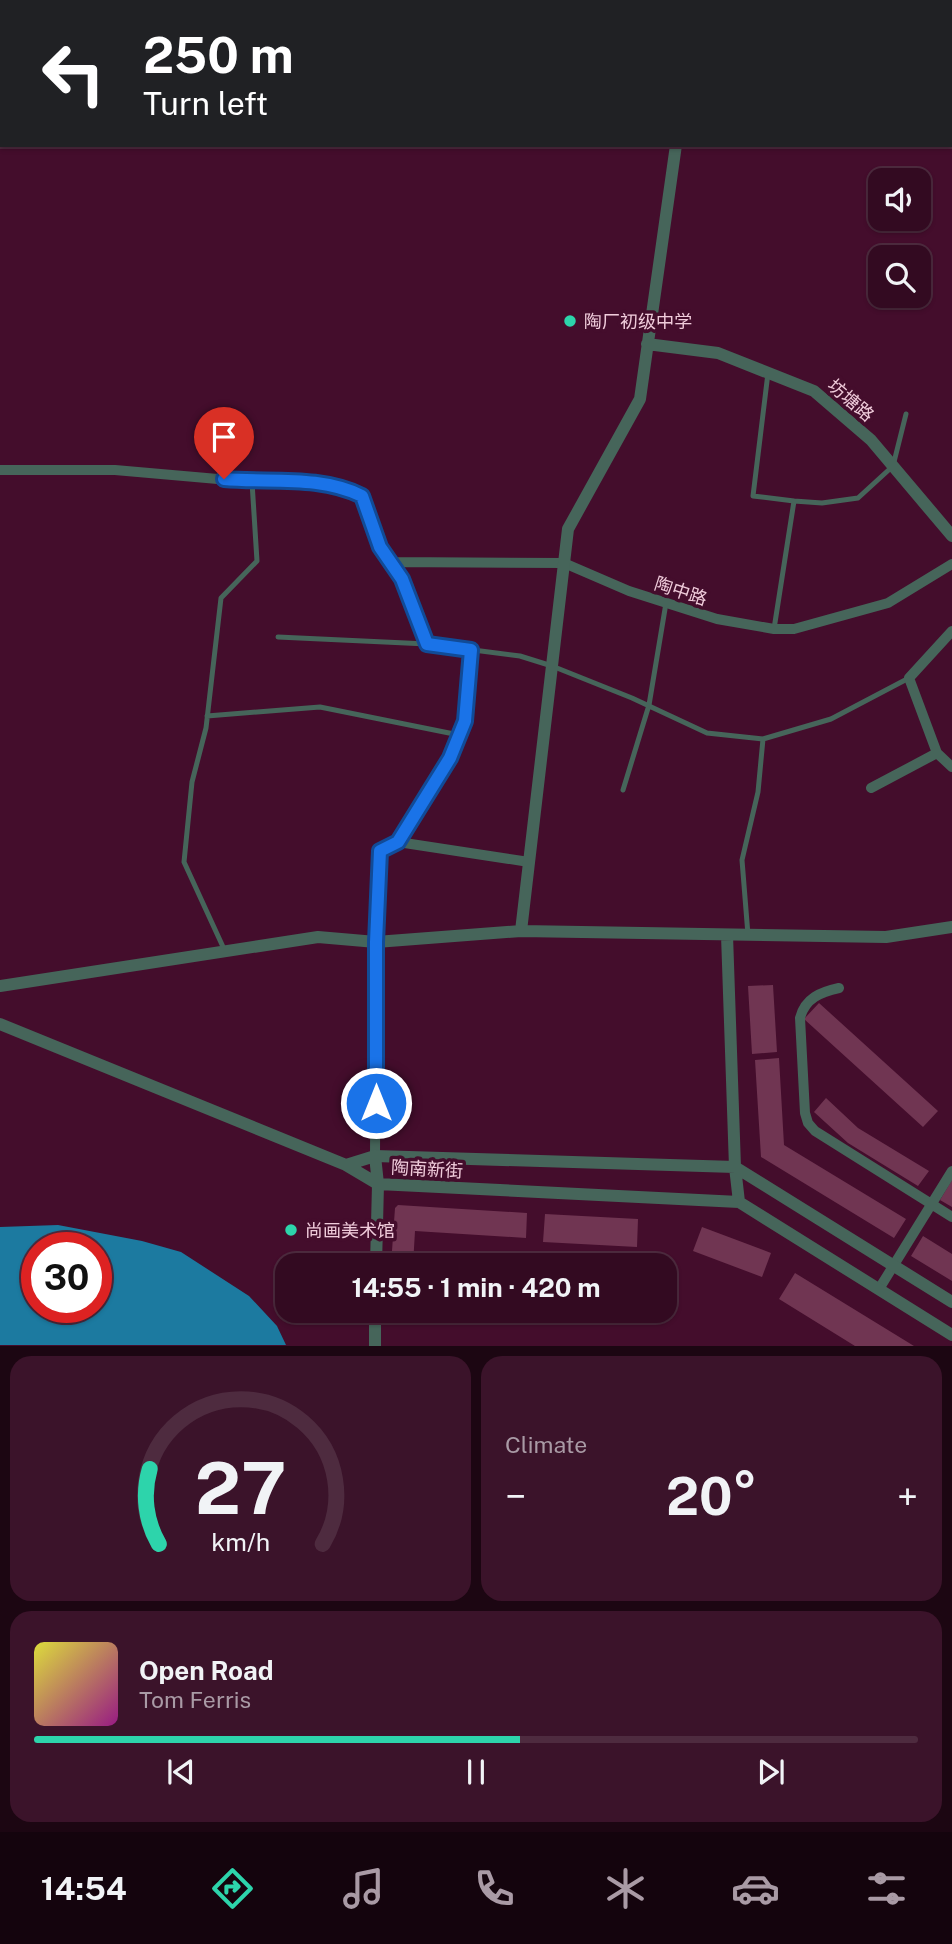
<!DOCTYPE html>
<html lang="en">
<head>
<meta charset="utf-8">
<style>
	body { margin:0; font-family:"Public Sans","Noto Sans SC",sans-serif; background:#3b132a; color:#f1f3f6; height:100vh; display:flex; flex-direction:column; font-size:26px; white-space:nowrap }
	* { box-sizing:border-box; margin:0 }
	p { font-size:23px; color:#a99aa5 }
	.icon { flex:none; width:38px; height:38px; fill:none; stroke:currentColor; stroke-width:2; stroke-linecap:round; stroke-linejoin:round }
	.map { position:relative; height:1346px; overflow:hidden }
	.side { display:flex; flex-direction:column; gap:10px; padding:10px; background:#1c0612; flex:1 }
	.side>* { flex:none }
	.top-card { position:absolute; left:0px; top:0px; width:952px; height:147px; box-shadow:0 2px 5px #0004,0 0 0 2px #4e2b3f; background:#202124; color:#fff; overflow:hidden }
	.tools { position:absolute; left:868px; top:168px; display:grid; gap:14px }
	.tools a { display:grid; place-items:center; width:63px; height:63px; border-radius:14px; background:#330a21; box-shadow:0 2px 5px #0004,0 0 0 2px #4e2b3f; font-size:35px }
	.speed { position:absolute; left:21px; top:1232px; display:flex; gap:14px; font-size:35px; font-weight:700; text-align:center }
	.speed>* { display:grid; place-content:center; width:91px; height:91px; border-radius:50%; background:#330a21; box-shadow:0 2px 5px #0004,0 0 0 2px #4e2b3f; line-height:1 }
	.speed .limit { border:10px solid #d22; background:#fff; color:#111 }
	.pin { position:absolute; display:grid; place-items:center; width:60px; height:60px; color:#fff; margin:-72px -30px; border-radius:50% 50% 50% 0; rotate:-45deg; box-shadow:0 0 7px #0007 }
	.pin .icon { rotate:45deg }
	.me { position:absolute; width:77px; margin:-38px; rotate:0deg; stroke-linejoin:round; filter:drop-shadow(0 0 5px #0008) }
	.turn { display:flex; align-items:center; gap:24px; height:147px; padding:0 28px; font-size:32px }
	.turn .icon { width:91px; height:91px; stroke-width:2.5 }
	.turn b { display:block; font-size:49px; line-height:60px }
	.big { font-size:52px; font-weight:700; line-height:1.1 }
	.side .card { flex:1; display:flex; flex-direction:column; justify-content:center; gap:10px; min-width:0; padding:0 24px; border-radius:21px; background:#3b132a }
	.side .dial { align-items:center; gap:0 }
	.dial svg { height:182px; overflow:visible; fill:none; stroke:#4e2b3f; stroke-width:7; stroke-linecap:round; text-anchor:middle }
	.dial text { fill:#f1f3f6; stroke:none }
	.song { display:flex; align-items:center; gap:21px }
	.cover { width:84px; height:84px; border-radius:10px; background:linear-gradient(135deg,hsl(60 70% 55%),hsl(310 70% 35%)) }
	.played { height:7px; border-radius:4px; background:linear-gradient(90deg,#2dd4ab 55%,#4e2b3f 55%) }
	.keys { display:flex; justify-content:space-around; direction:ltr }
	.heat { display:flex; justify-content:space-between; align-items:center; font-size:38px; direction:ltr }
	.side .tiles { flex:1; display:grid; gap:10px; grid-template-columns:1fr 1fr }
	.card:last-child { grid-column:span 2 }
	.trip { position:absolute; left:275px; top:1253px; width:402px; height:70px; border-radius:21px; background:#330a21; box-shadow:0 2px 5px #0004,0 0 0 2px #4e2b3f; font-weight:700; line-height:70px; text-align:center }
	.dock { display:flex; height:112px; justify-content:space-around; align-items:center; background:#14040d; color:#a99aa5 }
	.dock .icon { width:49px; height:49px }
	.dock .selected { color:#2dd4ab }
	.dock b { font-size:32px; color:#f1f3f6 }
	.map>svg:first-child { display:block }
	.water { fill:#1c7aa0; fill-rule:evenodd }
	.building { fill:#703552 }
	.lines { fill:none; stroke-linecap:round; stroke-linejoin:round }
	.service { stroke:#46655a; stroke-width:5 }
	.minor { stroke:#46655a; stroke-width:10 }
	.tertiary { stroke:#46655a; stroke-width:12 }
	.route-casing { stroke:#114b97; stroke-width:18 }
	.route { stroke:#1a73e8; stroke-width:12 }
	.poi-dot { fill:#2dd4ab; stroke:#440d2c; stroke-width:2.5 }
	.labels { text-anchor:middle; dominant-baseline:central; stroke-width:7; stroke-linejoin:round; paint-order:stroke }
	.poi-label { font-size:18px; fill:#f0ccdb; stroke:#440d2c; text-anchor:start }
	.street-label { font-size:18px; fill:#f0ccdb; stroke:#440d2c }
</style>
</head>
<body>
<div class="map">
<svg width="952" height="1346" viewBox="0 0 952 1346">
	<rect width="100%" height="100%" fill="#440d2c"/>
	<path class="water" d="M335,0H544L545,2H334Z
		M58,1225L142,1241L181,1252L249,1296L277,1326L286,1345H0V1227ZM37,1248H96V1307H37Z"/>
	<path class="building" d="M773,985L777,1052L752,1054L748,986Z
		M819,1003L938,1111L923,1127L804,1019Z
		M779,1058L784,1145L906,1219L894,1238L761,1157L755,1060Z
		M826,1098L858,1128L929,1171L918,1186L848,1143L814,1112Z
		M952,1180V1207L940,1200Z
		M398,1205L527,1213L526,1238L415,1231L413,1265H391L395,1208Z
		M545,1214L638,1219L637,1247L543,1242Z
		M702,1227L771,1253L762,1277L693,1251Z
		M923,1236L952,1254V1281L911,1256Z
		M795,1273L914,1346H855L779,1299Z"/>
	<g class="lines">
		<path class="service" d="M768,373L753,496L794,501L774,629
			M794,501L822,503L858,498L893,466L906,414
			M278,637L427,644L520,656L552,666L632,698L707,733L763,739L831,719L909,678
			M207,716L320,707L459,735
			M623,790L649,705L666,603
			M398,842L450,758L465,721L471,650
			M748,935L742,860L758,792L763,739
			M224,949L184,862L192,782L206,728L221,598L257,561L252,482"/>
		<path class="minor" d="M695,2V0
			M0,470H115L252,482L309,481L345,487L362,496L380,547L402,579L427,644
			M390,562L564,563L629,591L717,619L774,629H794L888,603L952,564
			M952,631L909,678L937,753L952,767
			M871,788L937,753
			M839,988C821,992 805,998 800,1018L805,1113L808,1123L815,1131L952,1217
			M375,1156L376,942L380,851L398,842L529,862
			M879,1289L952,1171"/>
		<path class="tertiary" d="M647,344L718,353L814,391L871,440L952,536
			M521,931L568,529L640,399L676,145
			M727,935L735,1167L739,1202
			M0,986L318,937L376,942L521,931L886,937L952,927
			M0,1024L346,1165L378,1184L739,1202L952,1335
			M375,1156L378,1184L376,1265
			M346,1165L375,1156L735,1167L952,1302
			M375,1346V1311"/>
	</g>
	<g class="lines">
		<defs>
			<path id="route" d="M224,479C270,483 320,475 362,496L380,547L402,579L427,644L471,650L465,721L450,758L398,842L380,851L376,942V1103"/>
		</defs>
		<use href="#route" class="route-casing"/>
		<use href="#route" class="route"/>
	</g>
	<g class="poi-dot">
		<circle cx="570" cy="321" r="7"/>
		<circle cx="291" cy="1230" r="7"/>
	</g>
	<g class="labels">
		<g class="poi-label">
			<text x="584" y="321">陶厂初级中学</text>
			<text x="305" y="1230">尚画美术馆</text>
		</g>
		<g class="street-label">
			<text transform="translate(851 400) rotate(41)">坊塘路</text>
			<text transform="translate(681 591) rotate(18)">陶中路</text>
			<text transform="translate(427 1169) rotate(3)">陶南新街</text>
		</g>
	</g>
</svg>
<div class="tools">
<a><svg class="icon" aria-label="sound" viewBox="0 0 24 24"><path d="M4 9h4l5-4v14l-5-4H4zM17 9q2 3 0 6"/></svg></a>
<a><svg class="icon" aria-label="search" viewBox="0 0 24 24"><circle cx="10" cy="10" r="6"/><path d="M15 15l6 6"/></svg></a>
</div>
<div class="speed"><div class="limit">30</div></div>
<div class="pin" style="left:224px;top:479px;background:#d93025"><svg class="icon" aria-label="arrive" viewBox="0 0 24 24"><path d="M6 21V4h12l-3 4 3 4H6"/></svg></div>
<svg class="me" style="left:376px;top:1103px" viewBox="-20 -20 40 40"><circle r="17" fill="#1a73e8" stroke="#fff" stroke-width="3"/><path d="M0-11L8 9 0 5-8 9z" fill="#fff"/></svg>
<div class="trip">14:55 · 1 min · 420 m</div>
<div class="top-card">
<div class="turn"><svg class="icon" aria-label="left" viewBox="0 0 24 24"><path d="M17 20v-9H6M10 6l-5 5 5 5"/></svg><div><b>250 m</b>Turn left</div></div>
</div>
</div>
<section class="side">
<div class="tiles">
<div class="card dial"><svg viewBox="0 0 100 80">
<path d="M14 69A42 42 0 1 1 86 69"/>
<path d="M14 69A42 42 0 0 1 10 36" stroke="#2dd4ab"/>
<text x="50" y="56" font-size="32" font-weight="700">27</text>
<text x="50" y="72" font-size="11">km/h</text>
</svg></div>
<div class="card"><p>Climate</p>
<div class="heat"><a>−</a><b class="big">20°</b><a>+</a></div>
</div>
<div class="card">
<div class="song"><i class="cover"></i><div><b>Open Road</b><p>Tom Ferris</p></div></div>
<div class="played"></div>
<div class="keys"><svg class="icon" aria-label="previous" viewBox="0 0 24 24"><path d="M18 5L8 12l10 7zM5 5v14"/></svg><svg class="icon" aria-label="pause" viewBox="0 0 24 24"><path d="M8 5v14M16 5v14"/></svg><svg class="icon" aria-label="next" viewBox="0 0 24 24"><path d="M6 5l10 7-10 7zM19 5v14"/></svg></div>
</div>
</div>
</section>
<nav class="dock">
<b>14:54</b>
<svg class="icon selected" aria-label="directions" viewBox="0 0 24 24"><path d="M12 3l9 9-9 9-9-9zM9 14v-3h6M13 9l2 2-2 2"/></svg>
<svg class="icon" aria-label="music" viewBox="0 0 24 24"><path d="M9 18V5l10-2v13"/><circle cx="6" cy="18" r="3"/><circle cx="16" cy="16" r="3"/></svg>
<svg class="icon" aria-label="phone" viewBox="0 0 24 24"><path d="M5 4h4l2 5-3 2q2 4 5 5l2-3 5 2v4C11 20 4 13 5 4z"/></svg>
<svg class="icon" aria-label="climate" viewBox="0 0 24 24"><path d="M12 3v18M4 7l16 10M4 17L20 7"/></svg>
<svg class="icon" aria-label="car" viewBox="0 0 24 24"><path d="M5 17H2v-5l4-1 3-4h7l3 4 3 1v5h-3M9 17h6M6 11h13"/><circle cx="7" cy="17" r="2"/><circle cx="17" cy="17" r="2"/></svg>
<svg class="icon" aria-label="filters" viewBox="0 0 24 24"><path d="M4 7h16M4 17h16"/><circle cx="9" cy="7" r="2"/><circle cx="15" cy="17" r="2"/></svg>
</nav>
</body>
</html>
